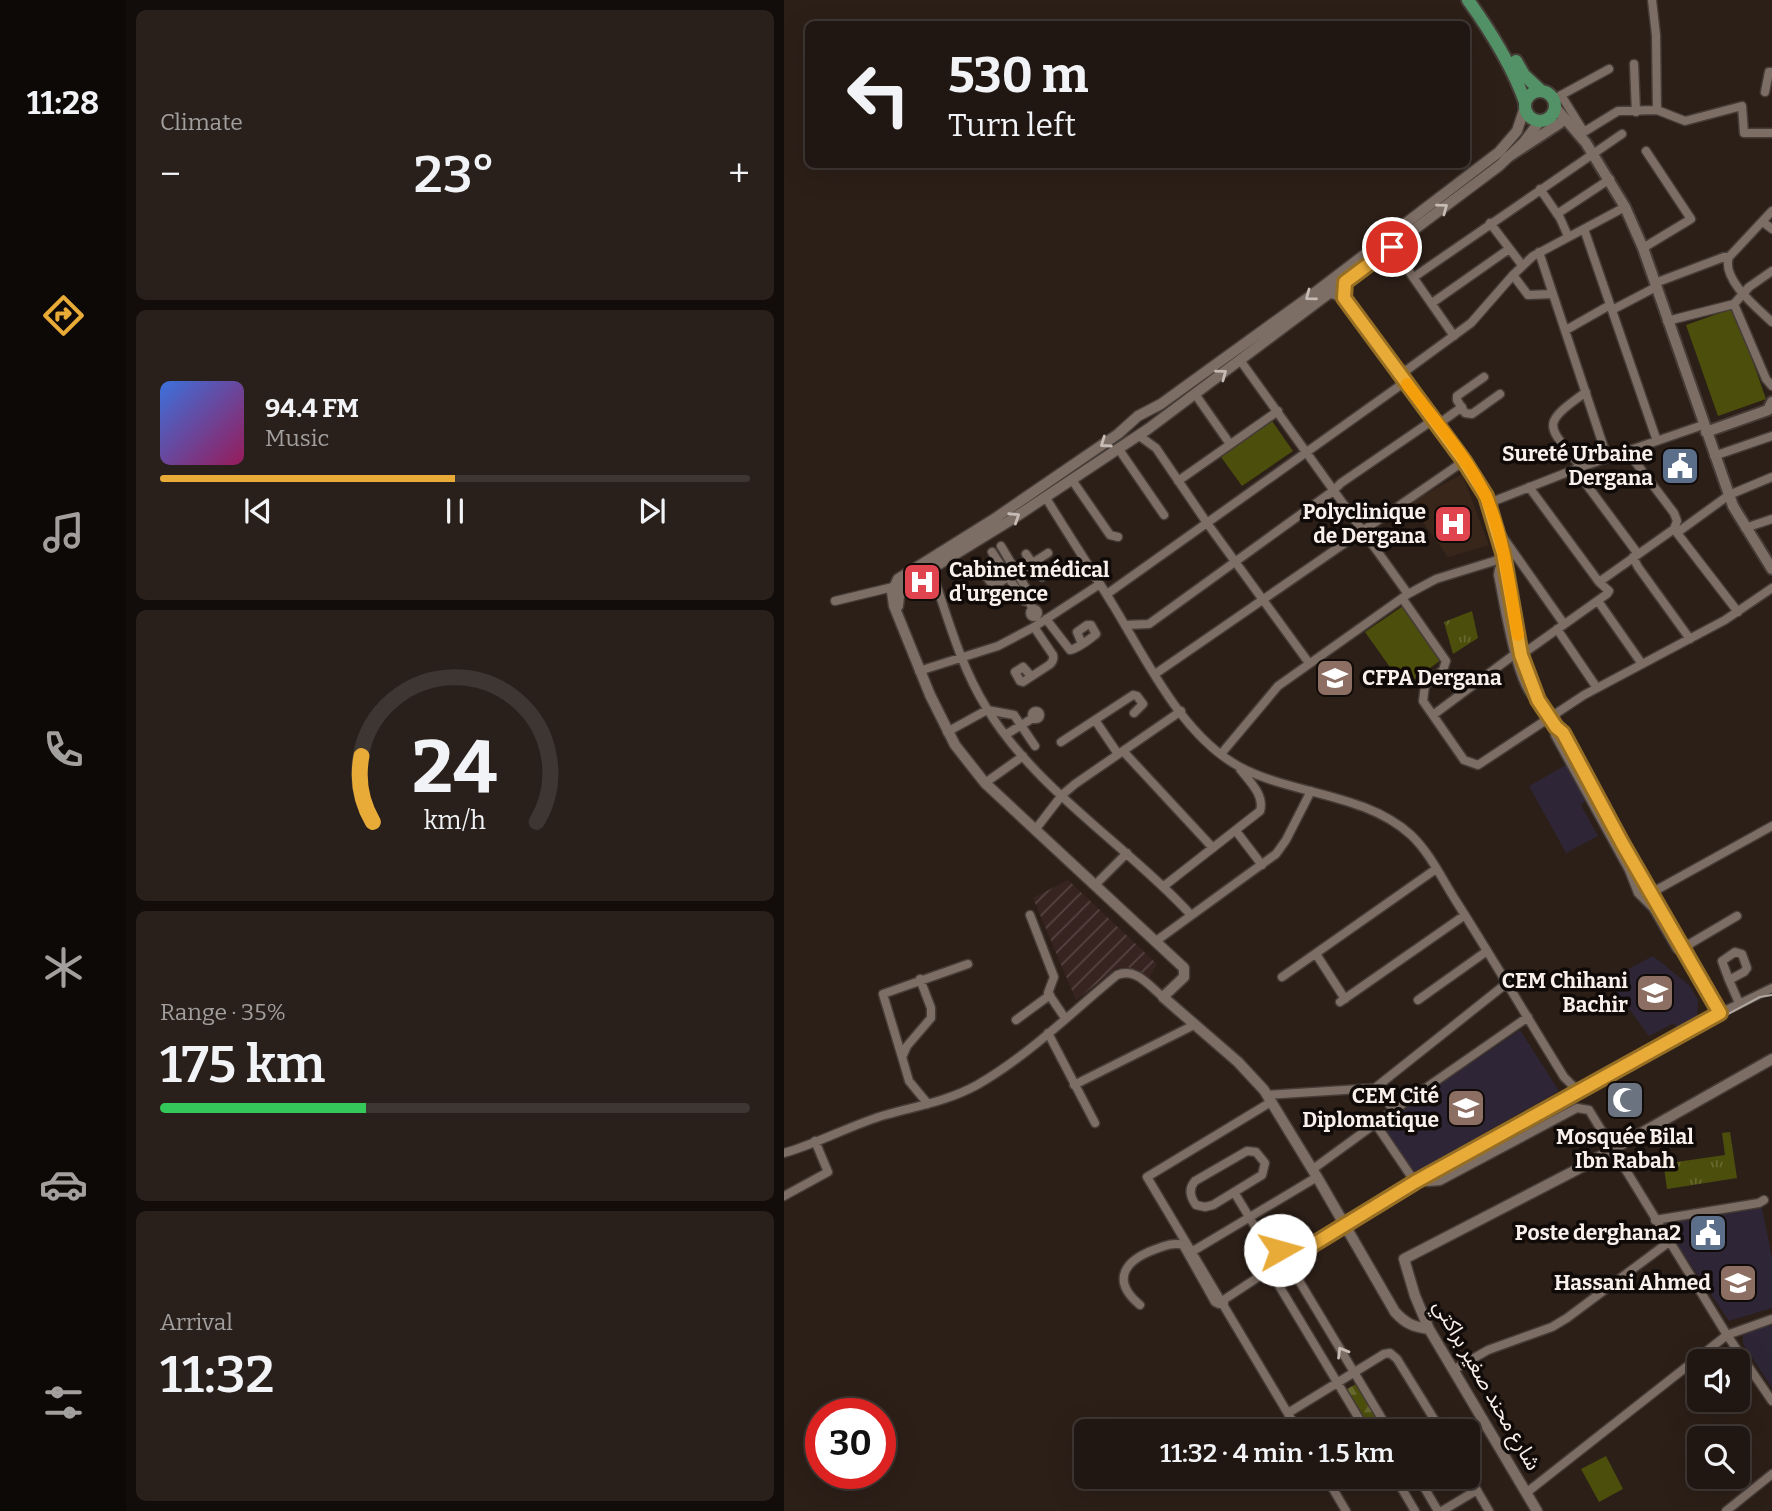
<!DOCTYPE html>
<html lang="en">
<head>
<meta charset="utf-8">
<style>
	body { margin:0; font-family:Bitter,"Noto Sans Arabic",serif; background:#29201b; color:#f1f3f6; height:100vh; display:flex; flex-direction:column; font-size:26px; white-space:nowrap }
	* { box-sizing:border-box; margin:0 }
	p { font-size:23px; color:#a29f9f }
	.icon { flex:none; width:38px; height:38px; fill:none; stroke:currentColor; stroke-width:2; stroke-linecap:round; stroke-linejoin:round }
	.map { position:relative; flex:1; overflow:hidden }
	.sheet { display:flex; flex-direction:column; gap:10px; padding:10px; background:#120d0a; width:658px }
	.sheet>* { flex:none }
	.guide { position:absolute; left:21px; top:21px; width:665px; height:147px; border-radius:10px; box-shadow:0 7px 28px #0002,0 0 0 2px #3e3632; background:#211712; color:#f1f3f6; overflow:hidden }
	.controls { position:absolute; left:903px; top:1349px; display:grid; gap:14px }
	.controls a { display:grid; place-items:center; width:63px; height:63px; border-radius:10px; background:#211712; box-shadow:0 7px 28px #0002,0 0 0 2px #3e3632; font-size:35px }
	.speed { position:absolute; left:21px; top:1398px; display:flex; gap:14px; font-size:35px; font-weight:700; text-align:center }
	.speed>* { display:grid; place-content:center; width:91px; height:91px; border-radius:50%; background:#211712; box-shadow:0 7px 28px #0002,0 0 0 2px #3e3632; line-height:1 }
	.speed .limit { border:10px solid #d22; background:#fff; color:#111 }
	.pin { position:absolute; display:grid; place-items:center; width:60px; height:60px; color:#fff; margin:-30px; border:4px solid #fff; border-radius:50%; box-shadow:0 2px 7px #0007 }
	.me { position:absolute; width:77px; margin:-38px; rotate:83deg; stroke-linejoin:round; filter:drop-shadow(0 0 5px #0008) }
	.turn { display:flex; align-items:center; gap:24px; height:147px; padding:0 28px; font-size:32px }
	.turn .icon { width:91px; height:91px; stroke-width:2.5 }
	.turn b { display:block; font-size:49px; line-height:60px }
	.big { font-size:52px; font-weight:600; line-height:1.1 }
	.sheet .widget { flex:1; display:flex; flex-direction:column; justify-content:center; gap:10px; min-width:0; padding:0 24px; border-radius:10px; background:#29201b }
	.sheet .dial { align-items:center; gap:0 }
	.dial svg { height:182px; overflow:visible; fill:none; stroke:#3e3632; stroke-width:7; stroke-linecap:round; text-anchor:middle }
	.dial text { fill:#f1f3f6; stroke:none }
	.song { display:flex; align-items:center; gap:21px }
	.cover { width:84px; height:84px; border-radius:10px; background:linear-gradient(135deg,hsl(220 70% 55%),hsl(330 70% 35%)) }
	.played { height:7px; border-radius:4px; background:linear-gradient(90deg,#e9ab38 50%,#3e3632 50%) }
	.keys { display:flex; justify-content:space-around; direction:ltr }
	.heat { display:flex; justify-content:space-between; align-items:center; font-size:38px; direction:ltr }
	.charge { height:10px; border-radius:5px; background:linear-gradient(90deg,#34c759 35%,#3e3632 0) }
	.trip { position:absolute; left:290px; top:1419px; width:406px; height:70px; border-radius:10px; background:#211712; box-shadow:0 7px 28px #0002,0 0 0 2px #3e3632; font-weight:600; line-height:70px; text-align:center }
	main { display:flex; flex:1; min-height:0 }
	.menu { display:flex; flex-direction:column; width:126px; justify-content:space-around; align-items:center; background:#0d0907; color:#a29f9f }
	.menu .icon { width:49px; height:49px }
	.menu .selected { color:#e9ab38 }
	.menu b { font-size:32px; color:#f1f3f6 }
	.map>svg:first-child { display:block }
	.built { fill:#38261b }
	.industrial { fill:url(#industrial-furrows) }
	.education { fill:#2e2636 }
	.grass { fill:url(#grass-tufts) }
	.forest { fill:url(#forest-firs) }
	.park { fill:#4c4e0c }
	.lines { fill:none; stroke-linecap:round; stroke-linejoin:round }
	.minor-casing { stroke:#463c37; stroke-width:11 }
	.tertiary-casing { stroke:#463c37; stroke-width:13 }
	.secondary-casing { stroke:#463c37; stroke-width:14 }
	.trunk-casing { stroke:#463c37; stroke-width:16 }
	.minor { stroke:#7d6e65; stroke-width:8 }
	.tertiary { stroke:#7d6e65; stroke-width:10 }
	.secondary { stroke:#7d6e65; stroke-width:10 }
	.trunk { stroke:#529266; stroke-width:12 }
	.tram { stroke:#b1a7a1; stroke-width:2 }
	.oneway { stroke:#c7bcb5 }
	.route-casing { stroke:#976f24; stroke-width:18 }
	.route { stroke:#e9ab38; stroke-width:12 }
	.slow { stroke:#f59e0b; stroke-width:12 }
	.labels { text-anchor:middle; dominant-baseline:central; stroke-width:7; stroke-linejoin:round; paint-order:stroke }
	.poi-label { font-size:21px; font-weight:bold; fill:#f9f0eb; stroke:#100b08; text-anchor:end }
	.street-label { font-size:21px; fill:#f9f0eb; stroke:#100b08 }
</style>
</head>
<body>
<main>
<nav class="menu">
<b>11:28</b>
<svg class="icon selected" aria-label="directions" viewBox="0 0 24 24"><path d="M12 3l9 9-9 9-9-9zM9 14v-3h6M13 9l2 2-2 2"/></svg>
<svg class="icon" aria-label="music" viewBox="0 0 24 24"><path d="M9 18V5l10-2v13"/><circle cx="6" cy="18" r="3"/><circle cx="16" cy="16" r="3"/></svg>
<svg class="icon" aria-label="phone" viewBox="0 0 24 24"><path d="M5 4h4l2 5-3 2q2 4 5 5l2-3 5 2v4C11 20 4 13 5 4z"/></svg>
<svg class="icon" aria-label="climate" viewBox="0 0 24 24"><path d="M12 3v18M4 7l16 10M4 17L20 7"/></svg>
<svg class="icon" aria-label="car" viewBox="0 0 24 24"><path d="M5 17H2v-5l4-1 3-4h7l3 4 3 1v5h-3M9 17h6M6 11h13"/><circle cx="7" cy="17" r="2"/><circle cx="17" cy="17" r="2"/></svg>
<svg class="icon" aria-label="filters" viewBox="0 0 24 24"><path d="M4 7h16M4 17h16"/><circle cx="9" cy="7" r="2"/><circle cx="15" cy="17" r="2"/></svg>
</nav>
<section class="sheet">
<div class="widget"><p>Climate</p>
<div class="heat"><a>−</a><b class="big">23°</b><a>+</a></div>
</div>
<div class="widget">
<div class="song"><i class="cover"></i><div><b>94.4 FM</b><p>Music</p></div></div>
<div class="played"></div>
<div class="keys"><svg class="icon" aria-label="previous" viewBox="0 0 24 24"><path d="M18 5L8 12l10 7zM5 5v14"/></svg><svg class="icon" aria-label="pause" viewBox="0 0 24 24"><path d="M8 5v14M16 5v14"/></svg><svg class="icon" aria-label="next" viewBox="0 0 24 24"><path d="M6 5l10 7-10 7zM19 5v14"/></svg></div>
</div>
<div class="widget dial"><svg viewBox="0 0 100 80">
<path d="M14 69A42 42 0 1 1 86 69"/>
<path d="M14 69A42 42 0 0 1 9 40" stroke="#e9ab38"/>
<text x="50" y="56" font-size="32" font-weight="700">24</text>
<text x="50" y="72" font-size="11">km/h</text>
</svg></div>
<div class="widget"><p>Range · 35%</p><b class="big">175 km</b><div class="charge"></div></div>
<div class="widget"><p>Arrival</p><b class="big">11:32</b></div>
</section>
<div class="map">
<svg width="988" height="1511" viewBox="0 0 988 1511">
	<defs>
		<pattern id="industrial-furrows" width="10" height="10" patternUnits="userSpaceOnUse" patternTransform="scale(1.75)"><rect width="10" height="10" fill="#372421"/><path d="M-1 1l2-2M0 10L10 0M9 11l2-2" fill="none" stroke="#554441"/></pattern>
		<pattern id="grass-tufts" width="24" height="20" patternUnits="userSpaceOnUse" patternTransform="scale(1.75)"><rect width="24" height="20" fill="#4c4e0c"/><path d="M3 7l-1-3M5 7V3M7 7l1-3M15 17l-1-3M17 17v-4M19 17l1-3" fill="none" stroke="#676830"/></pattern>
		<pattern id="forest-firs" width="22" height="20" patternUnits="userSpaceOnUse" patternTransform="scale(1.75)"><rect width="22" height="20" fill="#4c4e0c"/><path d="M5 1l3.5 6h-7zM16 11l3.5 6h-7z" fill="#676830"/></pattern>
	</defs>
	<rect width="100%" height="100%" fill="#2c1f18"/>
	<path class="built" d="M678,474L705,545L664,557L625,503Z"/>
	<path class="industrial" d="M284,880L373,964L365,978L344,967L333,968L292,1000L249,898Z"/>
	<path class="education" d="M782,765L801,801L797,805L814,836L782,853L745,786Z
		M869,956L905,985L914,1000L913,1019L893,1029L890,1023L865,1036L824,980Z
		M736,1030L775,1091L626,1175L595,1125Z
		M978,1208L988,1258V1308L945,1321L877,1221Z
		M988,1324V1388L959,1344V1334Z"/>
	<path class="grass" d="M688,611L694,638L669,654L660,622Z
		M946,1132L953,1178L883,1189L878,1153L884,1152L886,1163L941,1155L938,1133Z"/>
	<path class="forest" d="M572,1384L600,1431H588L563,1389Z"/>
	<path class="park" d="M950,308L982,399L934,416L902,325Z
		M488,421L509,451L458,486L437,457Z
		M619,606L657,660L620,687L581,632Z
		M822,1456L839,1489L815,1502L797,1469Z"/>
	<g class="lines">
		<defs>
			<path id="minor" d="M868,0L872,35L873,110L901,121L958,106L960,133H988
				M850,64L852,112
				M981,92L985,72H988
				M777,95L800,132
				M770,99L825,69
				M795,135L834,111L873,110
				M756,189L776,218L784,236
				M988,211L945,257C937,279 973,308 988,322
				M773,214L826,179
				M979,222L988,229
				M706,223L738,265
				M800,229L873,441
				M608,247L670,336
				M859,248L907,219L862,151
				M755,252L823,457
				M729,275L744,295L769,294
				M630,277L838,134
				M871,283L940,257H945
				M547,294L560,298L680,461L701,496L719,553L737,655L753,700L772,727L778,731L838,843L936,1013
				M648,303L725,249
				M950,304L982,379L988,386
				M828,310L872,287
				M883,321L950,304L965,287L988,271
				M782,330L826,305
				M456,360L624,594
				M616,375L687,323L729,275L749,256L841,207
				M700,377L673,396V400L681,413L688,414L716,394
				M411,394L446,444
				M653,425L678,407
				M354,435L372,448L423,523L525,663
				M334,448L380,515
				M930,456L988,436
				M797,467C764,425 754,426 802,392
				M791,469L854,554
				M288,480L326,535L334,537
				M394,481L494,411
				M262,498C284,534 307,569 329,605C362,659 398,736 456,767C509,795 581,793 627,835C646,853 658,879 672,901C709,959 744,1019 780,1077L790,1087L799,1089
				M705,503L797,467L919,425
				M961,528L988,519
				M890,529L954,612
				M894,532L945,495L988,477
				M716,533L780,624
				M217,546L246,595L245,602
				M208,552L240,601L245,602L249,609
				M242,554L258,577
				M849,557L854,567L906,639
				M721,564L715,569L714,575C719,598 733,691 753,700
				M147,569C163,615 176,665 202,707C250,788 343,845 407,915
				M200,573L217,597
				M233,573L264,553
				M815,582L890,529L893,521L890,513L843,451
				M323,594L621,382
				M197,595L224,577
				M618,598L662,661L659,670L641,685L639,701L680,760L694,765L800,695L941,620L988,588
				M51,601L109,587
				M814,601L858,664
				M246 613a4 4 0 1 1 8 0a4 4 0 1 1-8 0Z
				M262,619L286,650C295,648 303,641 311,635L312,634L307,625H303L293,632L298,644
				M341,625L365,624L549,491L557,483L649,420
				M773,629L813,688
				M737,655L823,594L825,591L815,582L745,487
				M135,671L214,646L250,627L316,584
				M371,674L680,461
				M247,676L239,667L231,672L236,681L239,682L265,665C269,662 270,659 269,655L250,627
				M248 715a4 4 0 1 1 8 0a4 4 0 1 1-8 0Z
				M649,715L731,654
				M311,720L334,754
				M772,727L771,735L845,870L854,893L869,908L893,949
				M163,732L203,710L230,715L251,746
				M221,735L249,718
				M277,742L349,695L353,696L359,704L350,713
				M339,751L429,848
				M437,754L494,686L624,594L652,579L720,558
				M201,783L239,756
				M251,830L278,795L291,784L397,711
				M452,831L478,865
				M311,885L343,853
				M380,886L476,811C481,795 465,781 456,769
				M867,893L988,826
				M246,915L270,977L264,993L281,1018
				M372,941L492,854L502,840L527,791
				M897,949L953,916
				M951,952L958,954L963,968L960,972L945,980L938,961Z
				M532,954L561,999
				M498,977L652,869
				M136,979L147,1008V1018L123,1046L118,1057L125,1081L144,1104
				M945,980L955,1003
				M634,1000L703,951
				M556,1002L681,915
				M232,1020L266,995
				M264,1033L311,1123
				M118,1057L99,994L184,964
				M290,1085L410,1025
				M591,1088L610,1110
				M483,1095L591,1088L723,983
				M487,1102L363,1177L515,1432
				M591,1123L631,1182
				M463,1151L472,1152L481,1163L478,1175L429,1205L421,1207L412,1205C406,1197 404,1189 411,1181Z
				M0,1153C35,1143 67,1125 101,1115C133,1106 164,1101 193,1085C244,1056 288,1012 333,975C352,967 365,986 379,997
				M529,1169L610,1110L744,1017
				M637,1178L644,1182L656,1181L793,1108L805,1110L943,1335L988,1401
				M450,1192L487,1253
				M0,1196L44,1172L31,1141
				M871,1220L975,1203L980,1200
				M480 1265a14 14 0 1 1 28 0a14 14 0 1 1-28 0Z
				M409,1251L533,1177
				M507,1258L637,1178L932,1015L988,988
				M508,1269L606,1432
				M491,1279L583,1432
				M438,1301L482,1272
				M356,1305C326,1280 341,1260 372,1249C380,1246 390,1242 399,1245L431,1302L435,1304L440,1303
				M669,1370L704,1350L768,1327L783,1318L885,1242
				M504,1413L600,1354L606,1353L613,1359L658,1432
				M684,1475L705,1511
				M542,1477L562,1511
				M611,1477L631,1511
				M634,1477L654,1511
				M742,1493L943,1335L988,1319
				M658,1511L693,1490
				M942,1511L988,1474"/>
			<path id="tertiary" d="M114,606L115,596L121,585L227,520L364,429L715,166L740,142L756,121
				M645,1329C630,1327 622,1324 611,1312L533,1177L480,1090L454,1062L379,997L400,977V968L201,783L171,745L146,695L110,606L108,592L114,579L210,519L334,434L354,416L377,404L525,297L715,152L733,131L741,107
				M753,1511L645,1329L631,1296L620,1259L792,1170L988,1059"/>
			<path id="secondary" d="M771,107L802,143L841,207L859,248L949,506L988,569
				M724,157L776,123
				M922,432L984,410L988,402"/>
			<path id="trunk" d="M684,0C707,32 728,65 741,102
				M732,61L740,75L756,90
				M741 106a15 15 0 1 1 30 0a15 15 0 1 1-30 0Z"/>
		</defs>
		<use href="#minor" class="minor-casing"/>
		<use href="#tertiary" class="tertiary-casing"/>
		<use href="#secondary" class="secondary-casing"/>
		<use href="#trunk" class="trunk-casing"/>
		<use href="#minor" class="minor"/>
		<use href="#tertiary" class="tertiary"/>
		<use href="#secondary" class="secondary"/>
		<use href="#trunk" class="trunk"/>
		<path class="tram" d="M755,1115L976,997L988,995"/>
	</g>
	<defs><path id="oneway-chevron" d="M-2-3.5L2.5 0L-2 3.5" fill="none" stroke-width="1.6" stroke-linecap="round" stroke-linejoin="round" transform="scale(1.75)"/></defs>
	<g class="oneway">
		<use href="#oneway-chevron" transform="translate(659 208) rotate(-37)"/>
		<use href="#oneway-chevron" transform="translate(526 296) rotate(143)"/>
		<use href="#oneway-chevron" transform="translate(438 374) rotate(-37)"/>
		<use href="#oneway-chevron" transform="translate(321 443) rotate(145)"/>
		<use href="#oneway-chevron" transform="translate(231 517) rotate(-33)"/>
		<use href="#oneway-chevron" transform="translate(558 1352) rotate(-121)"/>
	</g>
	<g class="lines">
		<defs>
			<path id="route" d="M496,1250L507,1258L631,1182L936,1013L838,843L779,733L772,727L754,700L737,655L719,553L702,496L680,461L560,298L561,282L608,247"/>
		</defs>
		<use href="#route" class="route-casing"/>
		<use href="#route" class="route"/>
		<path class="slow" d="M623,384C650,420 684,457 703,499C721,541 726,590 734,635"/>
	</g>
	<defs>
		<symbol id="civic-square" viewBox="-11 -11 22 22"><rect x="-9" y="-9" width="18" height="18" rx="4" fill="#5c6f8a" stroke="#100b08"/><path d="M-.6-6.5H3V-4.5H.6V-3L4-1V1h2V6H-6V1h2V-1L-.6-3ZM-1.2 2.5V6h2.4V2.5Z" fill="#fff"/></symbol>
		<symbol id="hospital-square" viewBox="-11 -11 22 22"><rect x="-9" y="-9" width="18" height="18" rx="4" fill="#e0444e" stroke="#100b08"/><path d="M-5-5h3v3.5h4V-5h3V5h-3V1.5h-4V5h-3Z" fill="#fff"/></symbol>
		<symbol id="university-square" viewBox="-11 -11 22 22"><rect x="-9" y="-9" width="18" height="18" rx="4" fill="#8d6e63" stroke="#100b08"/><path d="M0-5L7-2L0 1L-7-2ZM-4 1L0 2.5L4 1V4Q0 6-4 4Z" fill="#fff"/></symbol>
		<symbol id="school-square" viewBox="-11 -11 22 22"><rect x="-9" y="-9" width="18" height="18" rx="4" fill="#8d6e63" stroke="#100b08"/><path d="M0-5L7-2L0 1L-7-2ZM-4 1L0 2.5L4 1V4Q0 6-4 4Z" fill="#fff"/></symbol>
		<symbol id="mosque-square" viewBox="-11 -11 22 22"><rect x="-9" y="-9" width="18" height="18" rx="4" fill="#6b7280" stroke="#100b08"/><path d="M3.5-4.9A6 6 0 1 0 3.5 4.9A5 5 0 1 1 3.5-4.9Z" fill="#fff"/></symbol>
	</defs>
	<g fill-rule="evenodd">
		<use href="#civic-square" x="874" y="444" width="44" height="44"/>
		<use href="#hospital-square" x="647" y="502" width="44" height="44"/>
		<use href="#hospital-square" x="116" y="560" width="44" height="44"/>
		<use href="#university-square" x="529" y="656" width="44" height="44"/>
		<use href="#school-square" x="849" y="971" width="44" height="44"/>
		<use href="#mosque-square" x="819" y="1078" width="44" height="44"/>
		<use href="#school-square" x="660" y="1086" width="44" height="44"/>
		<use href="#civic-square" x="902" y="1211" width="44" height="44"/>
		<use href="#school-square" x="932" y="1261" width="44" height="44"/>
	</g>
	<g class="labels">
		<g class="poi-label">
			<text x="869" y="454">Sureté Urbaine<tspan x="869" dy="24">Dergana</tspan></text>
			<text x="642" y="512">Polyclinique<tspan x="642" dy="24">de Dergana</tspan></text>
			<text x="165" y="570" text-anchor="start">Cabinet médical<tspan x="165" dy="24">d'urgence</tspan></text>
			<text x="578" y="678" text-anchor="start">CFPA Dergana</text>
			<text x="844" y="981">CEM Chihani<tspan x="844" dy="24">Bachir</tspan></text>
			<text x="655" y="1096">CEM Cité<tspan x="655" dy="24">Diplomatique</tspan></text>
			<text x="841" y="1137" text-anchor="middle">Mosquée Bilal<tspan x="841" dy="24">Ibn Rabah</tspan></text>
			<text x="897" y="1233">Poste derghana2</text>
			<text x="927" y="1283">Hassani Ahmed</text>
		</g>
		<g class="street-label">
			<text transform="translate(703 1385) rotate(60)">شارع محند صغير براكتي</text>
		</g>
	</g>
</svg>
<div class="controls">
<a><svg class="icon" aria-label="sound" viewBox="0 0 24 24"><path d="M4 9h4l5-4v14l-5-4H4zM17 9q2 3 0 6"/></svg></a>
<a><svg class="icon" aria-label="search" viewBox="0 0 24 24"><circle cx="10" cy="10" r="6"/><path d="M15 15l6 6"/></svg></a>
</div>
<div class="speed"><div class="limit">30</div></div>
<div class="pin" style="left:608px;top:247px;background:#d93025"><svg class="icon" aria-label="arrive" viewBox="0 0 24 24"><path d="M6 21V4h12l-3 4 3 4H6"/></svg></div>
<svg class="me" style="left:496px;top:1250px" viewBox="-20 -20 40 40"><circle r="19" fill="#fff"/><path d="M0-13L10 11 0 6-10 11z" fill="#e9ab38"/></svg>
<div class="trip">11:32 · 4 min · 1.5 km</div>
<div class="guide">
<div class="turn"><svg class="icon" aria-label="left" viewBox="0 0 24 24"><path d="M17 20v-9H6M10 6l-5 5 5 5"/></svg><div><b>530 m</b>Turn left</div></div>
</div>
</div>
</main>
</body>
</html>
